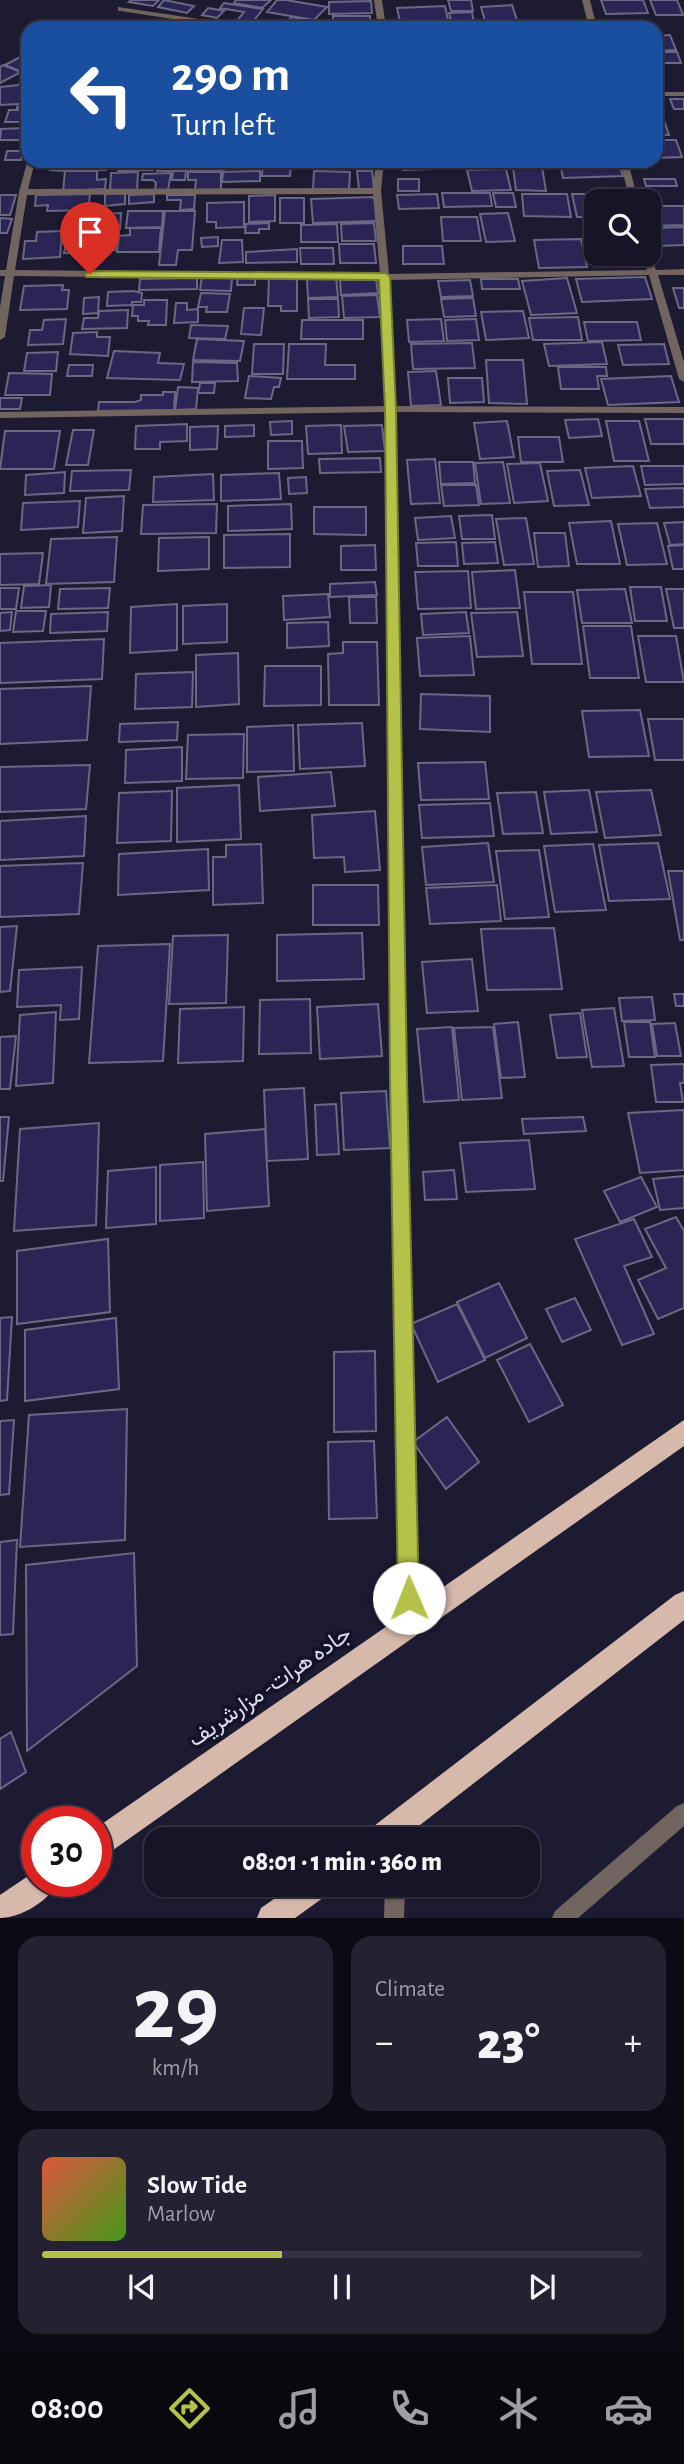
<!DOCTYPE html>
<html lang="en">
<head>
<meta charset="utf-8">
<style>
	body { margin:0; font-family:"Alegreya Sans",Vazirmatn,sans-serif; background:#232132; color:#f1f3f6; height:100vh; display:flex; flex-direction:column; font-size:26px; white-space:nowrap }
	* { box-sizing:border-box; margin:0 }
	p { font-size:23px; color:#9e9ea7 }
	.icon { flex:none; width:38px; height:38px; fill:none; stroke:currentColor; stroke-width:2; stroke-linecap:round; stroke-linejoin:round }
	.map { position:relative; height:1918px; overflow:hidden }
	.drawer { display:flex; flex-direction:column; gap:18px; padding:18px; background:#0c0b15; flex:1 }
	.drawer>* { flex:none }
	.banner { position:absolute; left:21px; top:21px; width:642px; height:147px; border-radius:21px; box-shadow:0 2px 5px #0004,0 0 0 2px #353343; background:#1a4fa0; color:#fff; overflow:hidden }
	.controls { position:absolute; left:584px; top:189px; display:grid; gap:14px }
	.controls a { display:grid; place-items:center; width:77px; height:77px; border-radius:14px; background:#161426; box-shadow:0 2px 5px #0004,0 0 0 2px #353343; font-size:35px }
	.speed { position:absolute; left:21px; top:1806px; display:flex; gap:14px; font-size:35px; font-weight:700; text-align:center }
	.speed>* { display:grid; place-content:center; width:91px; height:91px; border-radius:50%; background:#161426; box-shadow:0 2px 5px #0004,0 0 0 2px #353343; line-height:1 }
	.speed .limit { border:10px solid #d22; background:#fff; color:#111 }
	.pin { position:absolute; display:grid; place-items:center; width:60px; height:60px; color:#fff; margin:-72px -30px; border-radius:50% 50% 50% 0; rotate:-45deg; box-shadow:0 0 7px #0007 }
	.pin .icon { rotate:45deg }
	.me { position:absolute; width:77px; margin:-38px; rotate:359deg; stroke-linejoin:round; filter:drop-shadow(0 0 5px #0008) }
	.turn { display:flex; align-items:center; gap:24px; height:147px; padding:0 35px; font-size:32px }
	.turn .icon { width:91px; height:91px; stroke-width:2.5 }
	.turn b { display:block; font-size:49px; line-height:60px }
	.big { font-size:52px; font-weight:800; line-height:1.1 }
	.drawer .widget { flex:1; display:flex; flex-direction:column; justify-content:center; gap:10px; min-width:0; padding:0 24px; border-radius:21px; background:#232132 }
	.drawer .dial { align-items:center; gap:0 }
	.dial b { font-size:91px; line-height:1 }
	.song { display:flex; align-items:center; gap:21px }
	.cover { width:84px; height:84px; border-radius:10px; background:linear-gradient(135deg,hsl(10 70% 55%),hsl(100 70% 35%)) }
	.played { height:7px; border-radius:4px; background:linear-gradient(90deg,#b5c249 40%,#353343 40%) }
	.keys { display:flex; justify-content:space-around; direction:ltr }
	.heat { display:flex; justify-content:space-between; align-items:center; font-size:38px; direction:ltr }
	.drawer .tiles { flex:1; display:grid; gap:18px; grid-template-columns:1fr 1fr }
	.widget:last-child { grid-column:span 2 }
	.trip { position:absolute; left:144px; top:1827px; width:396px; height:70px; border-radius:21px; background:#161426; box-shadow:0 2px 5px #0004,0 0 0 2px #353343; font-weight:800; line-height:70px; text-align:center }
	.menu { display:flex; height:112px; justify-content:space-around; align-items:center; background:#09080f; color:#9e9ea7 }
	.menu .icon { width:49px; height:49px }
	.menu .current { color:#b5c249 }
	.menu b { font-size:32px; color:#f1f3f6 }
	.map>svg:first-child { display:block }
	.building { fill:#2a2554; stroke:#6a6985; stroke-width:2 }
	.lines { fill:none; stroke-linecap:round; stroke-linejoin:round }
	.minor { fill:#72645e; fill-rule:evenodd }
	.tertiary { fill:#72645e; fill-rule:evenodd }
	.trunk { fill:#d7b9ac; fill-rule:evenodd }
	.route { fill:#b5c249; stroke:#767e2f; stroke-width:2 }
	.labels { text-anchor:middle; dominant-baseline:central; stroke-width:7; stroke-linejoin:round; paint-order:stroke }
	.near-street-label { font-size:23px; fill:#dcdcec; stroke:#141228 }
</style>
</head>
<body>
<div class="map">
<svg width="684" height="1918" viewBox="0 0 684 1918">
	<rect width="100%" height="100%" fill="#1d1b32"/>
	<path class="building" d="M131,0H159L153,6L129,2Z
		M164,0L194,6L187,13L158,7Z
		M236,0H271L262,8L234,3Z
		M277,0H286L327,7L314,20L267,12Z
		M448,0H471L473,11H451Z
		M601,0H643L648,13L606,14Z
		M650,0H677L683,15H656Z
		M371,1L372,13L329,14V2Z
		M224,3L263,9L251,24L236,22L244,12L220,8Z
		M512,5L517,20L485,21L481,7Z
		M445,6L448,20L400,22L397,8Z
		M208,8L224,11L217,18L202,15Z
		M472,12L474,24H452L449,13Z
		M333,16H370V26H333Z
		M292,17L311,21L302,28H278Z
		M121,21L134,24L136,22L150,25L147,28L114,26Z
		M443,24L444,28H407L406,25Z
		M670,35L676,50L656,51V36Z
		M656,52H677L681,63H656Z
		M28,53V69L22,72L5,65Z
		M3,65L21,72L0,83V67Z
		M20,81H28V108H17L18,104L0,105V87L19,85Z
		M670,99H684V109H674Z
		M9,110H28L27,122H5Z
		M656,118H663L669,135H656Z
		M24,128L21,140H0L1,129Z
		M656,140H676L682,157L656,158Z
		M7,151H23L21,160H5Z
		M52,161H116V163H107L106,170L65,171L50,170Z
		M120,161H154L153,170L118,171Z
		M158,161H183L182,171H157Z
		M185,161H224V170H185Z
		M257,161H291L290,176H262L263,161Z
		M293,161H317V169H293Z
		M326,161H353V169H326Z
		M402,161H433L434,169L403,170Z
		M477,161H529L530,164L478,166Z
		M618,162L623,176L563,178L560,163Z
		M513,167H542L546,191L516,190Z
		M506,169L511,190L472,191L467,170Z
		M65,171H97V180L106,179L105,189L63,191Z
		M173,171H186L185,180H172Z
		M260,171V181L222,182L223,172Z
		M314,171L350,172L349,190L313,189Z
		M357,171H372L374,189H359Z
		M138,172L137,191H110L111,173Z
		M188,172H221V190H195L196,180H188Z
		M171,173L168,190H155L156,183L153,180H142L143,174Z
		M398,179H419V191H398Z
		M644,179H675L677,186H646Z
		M125,193V204L105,206V194Z
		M442,193H490L492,206L444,207Z
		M493,193H513L516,207H496Z
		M90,194L88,210L47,211L48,205L35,206L36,195Z
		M154,194V202L129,204V195Z
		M437,194L439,208L399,209L397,195Z
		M522,194H567L571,217L524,216Z
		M572,194H597V217H577Z
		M0,195H16L10,215H0Z
		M167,195H195L194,209L180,210L181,200H167Z
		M275,195V221L249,222V196Z
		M374,197L377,221L313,223L311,199Z
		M280,198H304V223H280Z
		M244,202V227L216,228V222H207V203Z
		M92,206H105L104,214L121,213L120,229L83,230L85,214H91Z
		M649,206H684V225L650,226Z
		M128,211H163L162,227L126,228Z
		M165,211H195L192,250H178L176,265H159Z
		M508,213L515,241L486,242L480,214Z
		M441,217H477L481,241H443Z
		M0,218L12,219L7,233H0Z
		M269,223V229H259V233H245L246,224Z
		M374,223L376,241H342L341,224Z
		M337,224L338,242H301V225Z
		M684,227V245L658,246L653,228Z
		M130,228H161L159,252H117L119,236L130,235Z
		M62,231L60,257L23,259L25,241H36L37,232Z
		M69,231H91L88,253H64Z
		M92,231H118L115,250H90Z
		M218,237V246L202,247L201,238Z
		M581,239L587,267L539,268L534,240Z
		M586,239H597V254H642L646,264L594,266Z
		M222,240H242L243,262L219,263Z
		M339,244H374L376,263H340Z
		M403,246H442L444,264H403Z
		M300,248H333L334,264H301Z
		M297,249V262L246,263V252Z
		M202,276L232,277L231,291L200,290Z
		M238,276H255V285H237Z
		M269,276H297V311H281V306H268Z
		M336,277L338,297L308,298L307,278Z
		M645,277L652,299L582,302L576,279Z
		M197,278V289L139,290L140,279Z
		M567,278L577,313L531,315L522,281Z
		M376,279L378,293L341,295L340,280Z
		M481,279H518L520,289H482Z
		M470,280L473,296L441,297L438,281Z
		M63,285L62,290H69L67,309L20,310L24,286Z
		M673,288H684V308H679Z
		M133,291L142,293L141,302H132V305L107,306L108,292Z
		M201,293L230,294L227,312H206L207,307H198Z
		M377,295L380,317L344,318L342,296Z
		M99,297L98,313L83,314L84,298Z
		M473,298L476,316L444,317L441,299Z
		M308,299H338L339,317L309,318Z
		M144,300H167L166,325H148L149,321H138V316H132L133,305H144Z
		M176,303H187V310L198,309V322L174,323Z
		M244,308H264L261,335L241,334Z
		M128,310L127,328L82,329L84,318H98L99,311Z
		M523,311L529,338L486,340L481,312Z
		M578,317L582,340H533L529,318Z
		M66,319L63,344L28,345L30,330H42L44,320Z
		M441,319L444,341L409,342L407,320Z
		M476,319L479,340L447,341L445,320Z
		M302,320H363V339H301Z
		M584,322H637L641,340L588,341Z
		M191,325L228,326L225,339L189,338Z
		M97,332V337H110L108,356L70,354L73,333Z
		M197,339L244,341L240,361L193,360Z
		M602,342L607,364L549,366L544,344Z
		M472,343L475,368L413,369L411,344Z
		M254,344H284L283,374H252Z
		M289,344H326L325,365H355V379H287Z
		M664,344L669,364L623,365L618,345Z
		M114,351L160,353L158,363L184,364L180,380L107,378Z
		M58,352L56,371H24L27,353Z
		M486,360H523L527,404L489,403Z
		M193,362L237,363L238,381L192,382Z
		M69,365H93L92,376H67Z
		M558,367H606L607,376H597L599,389H561Z
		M436,371L441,405L411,406L408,372Z
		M9,373L52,374L50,395H5Z
		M249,376L281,378L279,387H274L271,399L245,398Z
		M671,376L679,402L608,405L601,379Z
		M448,378H482L484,402L450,403Z
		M200,383H215L214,393H198Z
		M178,387L198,388L196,409L175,410Z
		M163,392H175L174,410L98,411L99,402H135L141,400V395H163Z
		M0,398H22L20,409H0Z
		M598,419L602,436L569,438L565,420Z
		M645,419H684V444H651Z
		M292,421V434L271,435L270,422Z
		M507,421L514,457L480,459L474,423Z
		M606,421H639L649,461H614Z
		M187,424V441L160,442V449H135L136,426Z
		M254,425V436L225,437V426Z
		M341,425L342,453L308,454L306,426Z
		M382,425L385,451L348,452L344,426Z
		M218,426L217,449L190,450V427Z
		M73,430H94L88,465H66Z
		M5,431H60L54,469H0Z
		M518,437H559L563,462H521Z
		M268,441H302L303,468L268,469Z
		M380,458L381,472L320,473L319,459Z
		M435,459L440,503L411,504L407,460Z
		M439,462H473L475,483L441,484Z
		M503,462L510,503L481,504L475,463Z
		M540,463L548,501L514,503L507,464Z
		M633,466L641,496L592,498L585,468Z
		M641,466H684V484L645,485Z
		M131,470L129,490L70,491L72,471Z
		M580,470L589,505L554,506L547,471Z
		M65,472L64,493L25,495L26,475Z
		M279,473L281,499L221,501V475Z
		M213,474L214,500L153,502L154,477Z
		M306,477L307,493L289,494L288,478Z
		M441,485H476L479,505L444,506Z
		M684,488V507L650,508L645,489Z
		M124,496L122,531L83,533L86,498Z
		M80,501L78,527L21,530L23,503Z
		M217,504L216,533L141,534L143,505Z
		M291,504L292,529L228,531V506Z
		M314,507H366V535L314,534Z
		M492,515L495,539H462L459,516Z
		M451,516L455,538L418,540L415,518Z
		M526,518L534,564L504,565L496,519Z
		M611,521L620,564H577L569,523Z
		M684,522V544L670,545L664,523Z
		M657,523L667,564L627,565L618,524Z
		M534,533H565L569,566L538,567Z
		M290,534V567L224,568V535Z
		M117,537L114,582L46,584L51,539Z
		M209,537V569L158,571L159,538Z
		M456,542L458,566H418L416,543Z
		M495,542L498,563L464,564L462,543Z
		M375,545L376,570H341V546Z
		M684,545V569H673L668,546Z
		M43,553L39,584L0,585V554Z
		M515,570L520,608L476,609L472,572Z
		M468,571L471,608L418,609L415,572Z
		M375,582L377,595L330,597V584Z
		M51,585L49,607L21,608L24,586Z
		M630,587H661L667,621H635Z
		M0,588H19L16,609H0Z
		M110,588L108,608L58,609L60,589Z
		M625,589L632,623H582L577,590Z
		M666,589H684V628H674Z
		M524,592H573L582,664H532Z
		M328,594L330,617L284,620L283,596Z
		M349,597H376L377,623H350Z
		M177,604V650L130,653L131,607Z
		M227,604V642L183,644V606Z
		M16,611H46L43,631L13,632Z
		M12,612L10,630L0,631V613Z
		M108,612L107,631L50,633L51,614Z
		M466,612L469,633L423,635L421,614Z
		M517,612L523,656L477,657L471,613Z
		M328,622L329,646L287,648V623Z
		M583,626H631L639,678H590Z
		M470,636L474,675L420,676L417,638Z
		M638,636H676L684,682H646Z
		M104,639L102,679L0,683V643Z
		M343,642H377L379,705H329L328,654L343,653Z
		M238,653L239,704L196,707V655Z
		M265,666H321V705L264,706Z
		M193,672L192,707L135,709L136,674Z
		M91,686L87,740L0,744V689Z
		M421,694L490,696V732L420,729Z
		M640,710L649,756L589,757L582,711Z
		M648,719H684V760H655Z
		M178,722L177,740L119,742L120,724Z
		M362,723L365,766L300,769L298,725Z
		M293,725L294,771L247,772V727Z
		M244,734L243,778L186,779L188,735Z
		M182,747V781L125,783L126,750Z
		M485,762L489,799L421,800L418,763Z
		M90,765L86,809L0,812V767Z
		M331,772L335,806L260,811L258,777Z
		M239,785L241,839L177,842V788Z
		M589,790L597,832L551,834L544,792Z
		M651,790L661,835L605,838L596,792Z
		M172,791L171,841L117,843L119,793Z
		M536,792L543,833L503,834L497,793Z
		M490,803L494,836L422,838L419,805Z
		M375,811L380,870L345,872L344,857L314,858L312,815Z
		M86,816L84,856L0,860V821Z
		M488,843L494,882L426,885L422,847Z
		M658,843L670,899L609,901L599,845Z
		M261,844L263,903L213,905V857H226V845Z
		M593,844L606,910L555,912L544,846Z
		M208,849L209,890L118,895L119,854Z
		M539,850L549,917L505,919L496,851Z
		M83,863L79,914L0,917V866Z
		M668,871H684V940H680Z
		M313,885H378L379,925H313Z
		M497,885L501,921L430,924L426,888Z
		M17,926L10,991L0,992V927Z
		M554,928L562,989L487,990L481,929Z
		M362,933L364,979L277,981V935Z
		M228,935L226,1003L169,1004L173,936Z
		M170,944L163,1061L89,1063L98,946Z
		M472,959L478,1011L427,1013L422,962Z
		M82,967L79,1019L60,1020L61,1005L17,1007L19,970Z
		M674,994H684V1006H676Z
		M652,997L655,1020L622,1021L619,998Z
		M310,999L311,1053L259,1054L260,1000Z
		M378,1004L382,1056L320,1059L317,1007Z
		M244,1007L243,1061L178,1063L180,1009Z
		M614,1008L624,1066L592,1067L582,1010Z
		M56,1012L53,1083L16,1086L20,1015Z
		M580,1013L587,1057L557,1058L550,1015Z
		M518,1022L525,1077L501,1078L494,1024Z
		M624,1022H650L655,1057H629Z
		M675,1023L681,1056H657L652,1024Z
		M452,1027L459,1100L424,1102L417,1029Z
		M493,1027L502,1098L462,1100L454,1028Z
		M16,1036L10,1089H0V1037Z
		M684,1064V1083H680L683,1102H656L651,1065Z
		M304,1088L308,1159L267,1161L264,1090Z
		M386,1091L390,1148L344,1150L341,1093Z
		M336,1104L339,1154L317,1155L315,1105Z
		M684,1110V1170L640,1173L628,1113Z
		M0,1117H9L3,1181H0Z
		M583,1117L586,1131L524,1134L522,1119Z
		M99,1123L96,1225L14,1231L20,1129Z
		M265,1129L269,1206L207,1211L205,1134Z
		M529,1140L535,1189L466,1192L460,1143Z
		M203,1162L204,1218L160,1221V1165Z
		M156,1167V1224L106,1228L108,1171Z
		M454,1170L457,1199L425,1200L423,1172Z
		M684,1176V1208L660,1210L653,1179Z
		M641,1177L657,1207L620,1222L604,1191Z
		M676,1217L684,1231V1308L658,1319L638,1280L666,1268L645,1229Z
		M634,1219L652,1257L624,1266L654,1334L622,1345L575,1239Z
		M108,1239L110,1312L17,1324V1251Z
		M499,1283L527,1338L485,1358L457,1302Z
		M575,1298L591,1330L562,1342L546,1309Z
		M457,1304L485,1360L438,1382L411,1324Z
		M12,1317L7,1400L0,1401V1318Z
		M116,1318L119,1389L25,1401V1330Z
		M530,1344L563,1405L529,1422L497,1360Z
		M375,1351L376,1431L334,1432V1352Z
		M127,1409L125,1540L20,1547L29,1415Z
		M447,1417L479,1462L446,1489L413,1442Z
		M14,1420L9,1494L0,1495V1421Z
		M374,1441L377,1518L329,1519L328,1442Z
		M17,1540L13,1634L0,1635V1542Z
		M134,1553L137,1666L27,1751L26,1565Z
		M11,1732L26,1772L0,1789V1739Z"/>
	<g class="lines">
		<path class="minor" d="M374,0H382L386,28H378Z
			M582,0H590L597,28H589Z
			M118,7L246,26L250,28H231L121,11H118Z
			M656,92H684V96H656Z
			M28,159V161H35L28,189L373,188L376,161H384L381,191L389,274L647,270L642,254H649V252L656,270L684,269V275H658L684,362V382L679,379L649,275L390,280L396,406L684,407V413L396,412L405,1079L418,1625L416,1632L409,1634L402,1632L400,1625L391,1079L386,412L0,418V412L386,406L380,280L14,276L5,337L0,340V307L5,276H0V270H6L19,192ZM373,194L380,274L15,270L27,195Z
			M620,161H628L638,201H630Z"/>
		<path class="tertiary" d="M684,1803V1826L578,1918H552L555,1911L677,1806Z
			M385,1885H405L404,1918H384Z"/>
		<path class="trunk" d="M684,1420V1446L106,1855L96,1859V1828Z
			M684,1591V1620L402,1839H366L370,1829L675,1595Z
			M37,1870V1881H58C50,1901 20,1918 0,1918V1895Z
			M294,1885H331L327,1895L295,1918H257L261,1908Z"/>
	</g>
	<path class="route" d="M90,271L385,273L390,276L396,409L407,1079L419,1598L416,1605L409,1608L401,1605L398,1598L390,1079L385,409L379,280L86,277L85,274Z"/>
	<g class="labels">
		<g class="near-street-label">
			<text transform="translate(270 1687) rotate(-35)">جاده هرات- مزارشریف</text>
		</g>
	</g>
</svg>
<div class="controls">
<a><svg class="icon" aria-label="search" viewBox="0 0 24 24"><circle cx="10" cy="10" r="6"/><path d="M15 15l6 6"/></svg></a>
</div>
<div class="speed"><div class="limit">30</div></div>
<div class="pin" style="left:90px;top:274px;background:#d93025"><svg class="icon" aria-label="arrive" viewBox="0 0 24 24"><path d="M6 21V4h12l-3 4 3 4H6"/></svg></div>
<svg class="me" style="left:409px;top:1598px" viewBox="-20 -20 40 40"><circle r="19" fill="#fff"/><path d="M0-13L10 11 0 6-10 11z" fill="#b5c249"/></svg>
<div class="trip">08:01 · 1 min · 360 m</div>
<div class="banner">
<div class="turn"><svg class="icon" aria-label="left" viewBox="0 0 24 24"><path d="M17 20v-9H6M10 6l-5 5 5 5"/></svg><div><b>290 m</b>Turn left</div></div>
</div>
</div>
<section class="drawer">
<div class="tiles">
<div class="widget dial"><b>29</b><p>km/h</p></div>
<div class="widget"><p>Climate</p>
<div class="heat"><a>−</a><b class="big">23°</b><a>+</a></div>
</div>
<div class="widget">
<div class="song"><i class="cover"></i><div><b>Slow Tide</b><p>Marlow</p></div></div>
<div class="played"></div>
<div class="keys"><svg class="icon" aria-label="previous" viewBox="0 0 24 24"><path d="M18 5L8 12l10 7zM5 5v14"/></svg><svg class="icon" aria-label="pause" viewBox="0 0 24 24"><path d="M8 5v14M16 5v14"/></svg><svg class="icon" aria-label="next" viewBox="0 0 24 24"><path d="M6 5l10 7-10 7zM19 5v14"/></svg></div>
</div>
</div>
</section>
<nav class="menu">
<b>08:00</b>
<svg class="icon current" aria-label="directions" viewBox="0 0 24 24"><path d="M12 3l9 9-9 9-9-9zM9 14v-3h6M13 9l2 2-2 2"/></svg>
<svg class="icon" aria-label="music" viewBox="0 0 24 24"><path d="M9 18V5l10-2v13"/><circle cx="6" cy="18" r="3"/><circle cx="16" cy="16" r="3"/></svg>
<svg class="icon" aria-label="phone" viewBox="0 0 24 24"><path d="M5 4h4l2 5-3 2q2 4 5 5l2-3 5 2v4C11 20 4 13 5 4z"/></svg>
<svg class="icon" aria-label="climate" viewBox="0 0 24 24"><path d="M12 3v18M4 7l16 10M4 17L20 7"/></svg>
<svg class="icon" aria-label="car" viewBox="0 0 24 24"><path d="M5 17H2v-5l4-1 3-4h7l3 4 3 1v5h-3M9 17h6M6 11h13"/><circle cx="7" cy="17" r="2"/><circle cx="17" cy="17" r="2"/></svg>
</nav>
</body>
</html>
